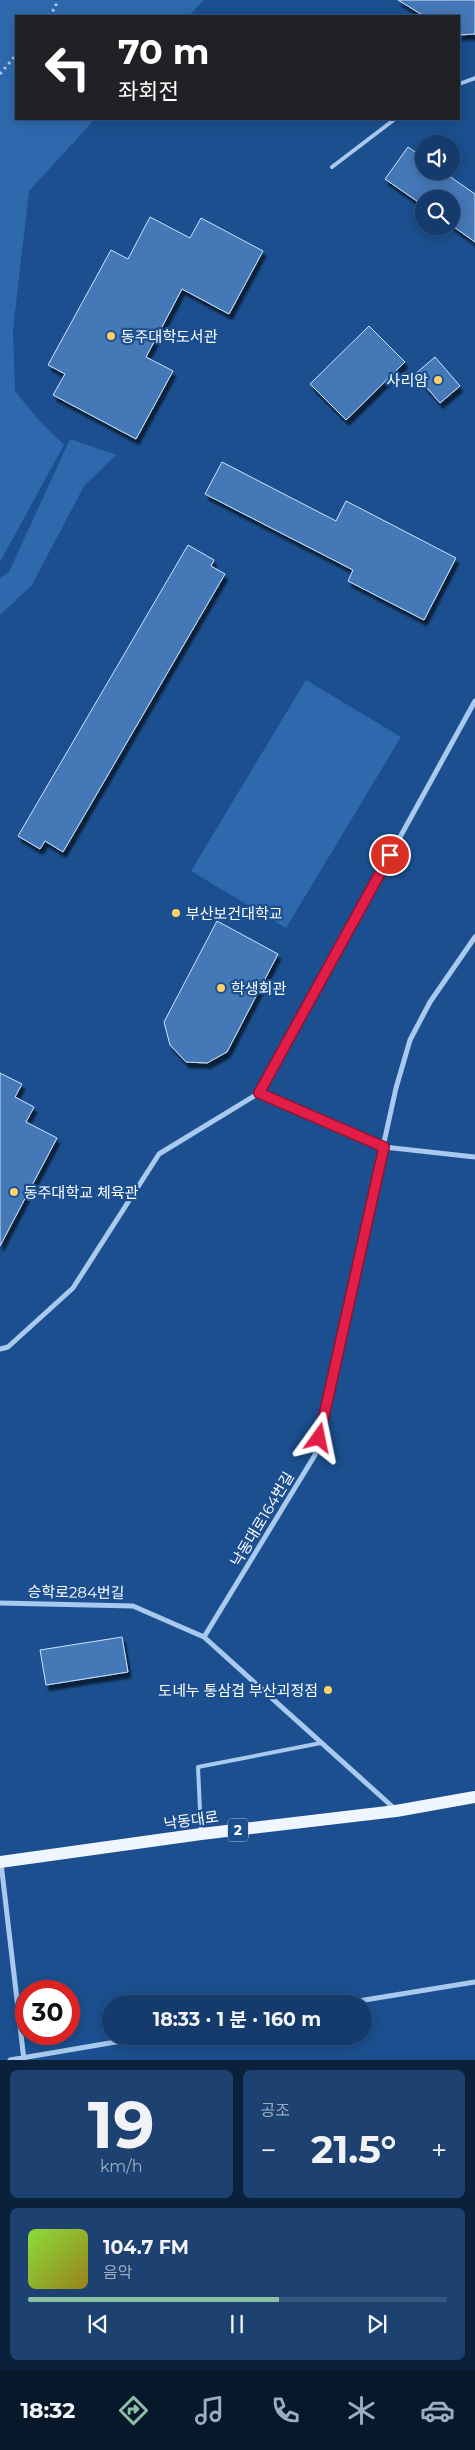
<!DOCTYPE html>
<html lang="ko">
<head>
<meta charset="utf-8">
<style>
	body { margin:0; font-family:Montserrat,"Noto Sans KR",sans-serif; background:#1d4271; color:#f1f3f6; height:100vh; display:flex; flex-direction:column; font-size:19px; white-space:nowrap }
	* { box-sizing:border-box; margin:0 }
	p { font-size:16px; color:#9dadc1 }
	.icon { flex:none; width:28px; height:28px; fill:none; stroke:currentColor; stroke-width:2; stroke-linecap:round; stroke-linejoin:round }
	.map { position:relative; height:2060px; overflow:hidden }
	.side { display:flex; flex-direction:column; gap:10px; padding:10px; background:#0b203b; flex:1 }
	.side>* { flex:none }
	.guide { position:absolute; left:15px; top:15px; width:445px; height:105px; border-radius:0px; box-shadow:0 2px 12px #0003,0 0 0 1px #33557e; background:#202124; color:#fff; overflow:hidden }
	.buttons { position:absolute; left:415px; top:135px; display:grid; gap:10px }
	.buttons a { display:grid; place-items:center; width:45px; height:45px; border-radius:50%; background:#143b6b; box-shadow:0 2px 12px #0003,0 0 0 1px #33557e; font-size:25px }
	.speed { position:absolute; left:15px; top:1980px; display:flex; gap:10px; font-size:25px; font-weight:700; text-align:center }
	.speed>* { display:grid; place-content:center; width:65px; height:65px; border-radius:50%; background:#143b6b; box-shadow:0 2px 12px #0003,0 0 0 1px #33557e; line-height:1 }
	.speed .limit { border:8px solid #d22; background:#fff; color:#111 }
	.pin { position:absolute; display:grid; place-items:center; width:42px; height:42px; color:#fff; margin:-21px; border:2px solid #fff; border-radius:50%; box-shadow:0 1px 5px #0007 }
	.me { position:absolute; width:55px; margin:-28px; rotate:12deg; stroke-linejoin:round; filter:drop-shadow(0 0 4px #0008) }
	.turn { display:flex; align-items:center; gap:18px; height:105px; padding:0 20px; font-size:22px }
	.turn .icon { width:65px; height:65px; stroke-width:2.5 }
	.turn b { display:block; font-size:35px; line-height:42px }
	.big { font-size:38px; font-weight:700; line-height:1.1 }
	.side .card { flex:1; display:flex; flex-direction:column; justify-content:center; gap:8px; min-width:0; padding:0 18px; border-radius:8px; background:#1d4271 }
	.side .dial { align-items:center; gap:0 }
	.dial b { font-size:65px; line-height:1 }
	.song { display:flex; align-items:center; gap:15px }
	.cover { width:60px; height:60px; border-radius:8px; background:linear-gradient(135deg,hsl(90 70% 55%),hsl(50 70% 35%)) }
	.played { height:5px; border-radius:2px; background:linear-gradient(90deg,#8abfa5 60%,#33557e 60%) }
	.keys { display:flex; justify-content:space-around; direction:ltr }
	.heat { display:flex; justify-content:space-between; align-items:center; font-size:28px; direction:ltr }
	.side .tiles { flex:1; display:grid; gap:10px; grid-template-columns:1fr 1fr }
	.card:last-child { grid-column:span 2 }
	.trip { position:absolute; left:102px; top:1995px; width:270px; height:50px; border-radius:25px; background:#143b6b; box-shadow:0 2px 12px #0003,0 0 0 1px #33557e; font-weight:700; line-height:50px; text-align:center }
	.menu { display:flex; height:80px; justify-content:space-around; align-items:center; background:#08182b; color:#9dadc1 }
	.menu .icon { width:35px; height:35px }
	.menu .on { color:#8abfa5 }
	.menu b { font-size:22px; color:#f1f3f6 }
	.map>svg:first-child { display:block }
	.green { fill:#2e69ad }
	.building { fill:#4478b7; stroke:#cfe3fa; filter:url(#shadow) }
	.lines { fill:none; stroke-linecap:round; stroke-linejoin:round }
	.path { stroke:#a9c9ee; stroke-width:3; stroke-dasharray:2.5 4; stroke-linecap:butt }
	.lane { stroke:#a9c9ee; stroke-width:4 }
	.street { stroke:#a9c9ee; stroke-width:5 }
	.primary { stroke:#f0f6ff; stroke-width:12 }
	.route-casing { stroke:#92132f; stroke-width:12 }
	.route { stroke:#e11d48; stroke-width:9 }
	.poi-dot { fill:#ffd166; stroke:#1b4f8f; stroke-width:2 }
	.labels { text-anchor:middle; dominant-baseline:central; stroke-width:4.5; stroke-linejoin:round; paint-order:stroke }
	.shield { fill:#1b4f8f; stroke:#bbcadd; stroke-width:1 }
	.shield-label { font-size:14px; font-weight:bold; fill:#fff }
	.poi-label { font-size:15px; fill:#fff; stroke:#1b4f8f; text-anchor:start }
	.street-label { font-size:15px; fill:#fff; stroke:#1b4f8f }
</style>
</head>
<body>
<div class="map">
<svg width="475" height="2060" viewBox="0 0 475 2060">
	<defs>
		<filter id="shadow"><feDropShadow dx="3" dy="5.5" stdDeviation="1" flood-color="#0009"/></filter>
	</defs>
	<rect width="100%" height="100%" fill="#1b4f8f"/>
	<path class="green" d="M0,0H204L189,16H16V119H95L29,191L13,330L15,391L37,418L64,445L0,562Z
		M70,439L116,455L84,486L32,585L0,615V578L9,572Z
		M306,680L401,737L286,928L191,871Z"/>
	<path class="building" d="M398,0H475V34L459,35V16H424Z
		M408,147L424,158V171H442L475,194V242L451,225V199H424V206L385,179Z
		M150,217L190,238L201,218L263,251L229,314L182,289L146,357L173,371L136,439L53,395L65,374L48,365L111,250L128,259Z
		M369,326L405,362L346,420L310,384Z
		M435,357L460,386L440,403L415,374Z
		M222,462L336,521L346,501L456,558L424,620L348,581L353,570L205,494Z
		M188,545L214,560L211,566L225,574L63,852L45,841L40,849L18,836Z
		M217,921L278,954L227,1052L207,1063L186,1062L170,1045L164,1022Z
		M0,1073L22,1084L15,1097L34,1107L26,1122L57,1138L0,1246Z
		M122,1637L128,1672L46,1685L40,1650Z"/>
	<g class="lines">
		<path class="path" d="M48,16L56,7V0
			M0,74L16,55"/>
		<path class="lane" d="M459,84L475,78
			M332,167L395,119
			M201,1832L198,1767L321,1743"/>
		<path class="street" d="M259,1093L384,1147L475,1157
			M0,1349L8,1347L73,1288L159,1154L259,1093L475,701
			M0,1603L133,1606L204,1637
			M395,1809L204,1637L315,1455L396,1088L410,1040L430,1002L475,937
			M1,1863L24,2060
			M340,2004L475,1982
			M10,2060L151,2036"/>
		<path class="primary" d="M0,1862L201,1834L396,1811L475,1797"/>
	</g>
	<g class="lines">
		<defs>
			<path id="route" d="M319,1438L384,1147L259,1093L390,855"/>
		</defs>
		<use href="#route" class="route-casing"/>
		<use href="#route" class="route"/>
	</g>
	<g class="poi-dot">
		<circle cx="111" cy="336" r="5"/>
		<circle cx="438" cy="380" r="5"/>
		<circle cx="176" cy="913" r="5"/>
		<circle cx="221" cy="988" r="5"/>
		<circle cx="14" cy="1192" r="5"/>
		<circle cx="328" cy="1690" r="5"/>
	</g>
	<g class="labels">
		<rect class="shield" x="228" y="1818.5" width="20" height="23" rx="4"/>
		<g class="shield-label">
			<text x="238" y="1830">2</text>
		</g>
		<g class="poi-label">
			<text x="121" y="336">동주대학도서관</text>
			<text x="428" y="380" text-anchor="end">사리암</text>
			<text x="186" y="913">부산보건대학교</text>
			<text x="231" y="988">학생회관</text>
			<text x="24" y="1192">동주대학교 체육관</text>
			<text x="318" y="1690" text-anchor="end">도네누 통삼겹 부산괴정점</text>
		</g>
		<g class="street-label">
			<text transform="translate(262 1519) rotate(-59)">낙동대로164번길</text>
			<text transform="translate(76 1592) rotate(1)">승학로284번길</text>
			<text transform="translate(191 1820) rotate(-8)">낙동대로</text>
		</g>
	</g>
</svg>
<div class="buttons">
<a><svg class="icon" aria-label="sound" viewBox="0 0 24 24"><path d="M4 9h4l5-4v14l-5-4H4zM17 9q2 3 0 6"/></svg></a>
<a><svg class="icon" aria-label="search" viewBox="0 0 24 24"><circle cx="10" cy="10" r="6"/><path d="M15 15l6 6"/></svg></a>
</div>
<div class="speed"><div class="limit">30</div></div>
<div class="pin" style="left:390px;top:855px;background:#d93025"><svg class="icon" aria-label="arrive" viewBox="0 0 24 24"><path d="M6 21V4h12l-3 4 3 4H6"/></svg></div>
<svg class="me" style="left:319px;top:1438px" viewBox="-20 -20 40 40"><path d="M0-17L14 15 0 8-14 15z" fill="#e11d48" stroke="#fff" stroke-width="4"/></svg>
<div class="trip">18:33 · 1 분 · 160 m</div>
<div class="guide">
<div class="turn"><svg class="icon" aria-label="left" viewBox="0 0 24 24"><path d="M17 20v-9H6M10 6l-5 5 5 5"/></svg><div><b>70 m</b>좌회전</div></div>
</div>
</div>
<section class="side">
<div class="tiles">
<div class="card dial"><b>19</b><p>km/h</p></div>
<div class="card"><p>공조</p>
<div class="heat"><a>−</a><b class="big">21.5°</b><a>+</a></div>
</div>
<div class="card">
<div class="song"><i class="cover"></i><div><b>104.7 FM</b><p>음악</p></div></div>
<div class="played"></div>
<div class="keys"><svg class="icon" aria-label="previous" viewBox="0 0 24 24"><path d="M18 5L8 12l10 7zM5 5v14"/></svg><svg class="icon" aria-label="pause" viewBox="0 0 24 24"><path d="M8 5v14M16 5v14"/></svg><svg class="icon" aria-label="next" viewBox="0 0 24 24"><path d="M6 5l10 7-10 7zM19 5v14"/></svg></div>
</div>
</div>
</section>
<nav class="menu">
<b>18:32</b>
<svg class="icon on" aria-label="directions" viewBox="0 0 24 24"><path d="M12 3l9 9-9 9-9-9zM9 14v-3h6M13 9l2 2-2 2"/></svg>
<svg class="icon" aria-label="music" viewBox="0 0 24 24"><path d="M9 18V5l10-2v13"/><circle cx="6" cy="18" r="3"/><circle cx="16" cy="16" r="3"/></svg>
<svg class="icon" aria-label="phone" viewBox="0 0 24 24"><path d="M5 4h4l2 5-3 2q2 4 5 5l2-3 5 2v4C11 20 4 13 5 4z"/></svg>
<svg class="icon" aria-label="climate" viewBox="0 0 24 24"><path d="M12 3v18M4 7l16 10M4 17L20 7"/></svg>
<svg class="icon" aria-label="car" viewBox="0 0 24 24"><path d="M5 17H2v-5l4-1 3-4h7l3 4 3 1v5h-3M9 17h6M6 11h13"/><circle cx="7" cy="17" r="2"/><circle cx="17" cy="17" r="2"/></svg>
</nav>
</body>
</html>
